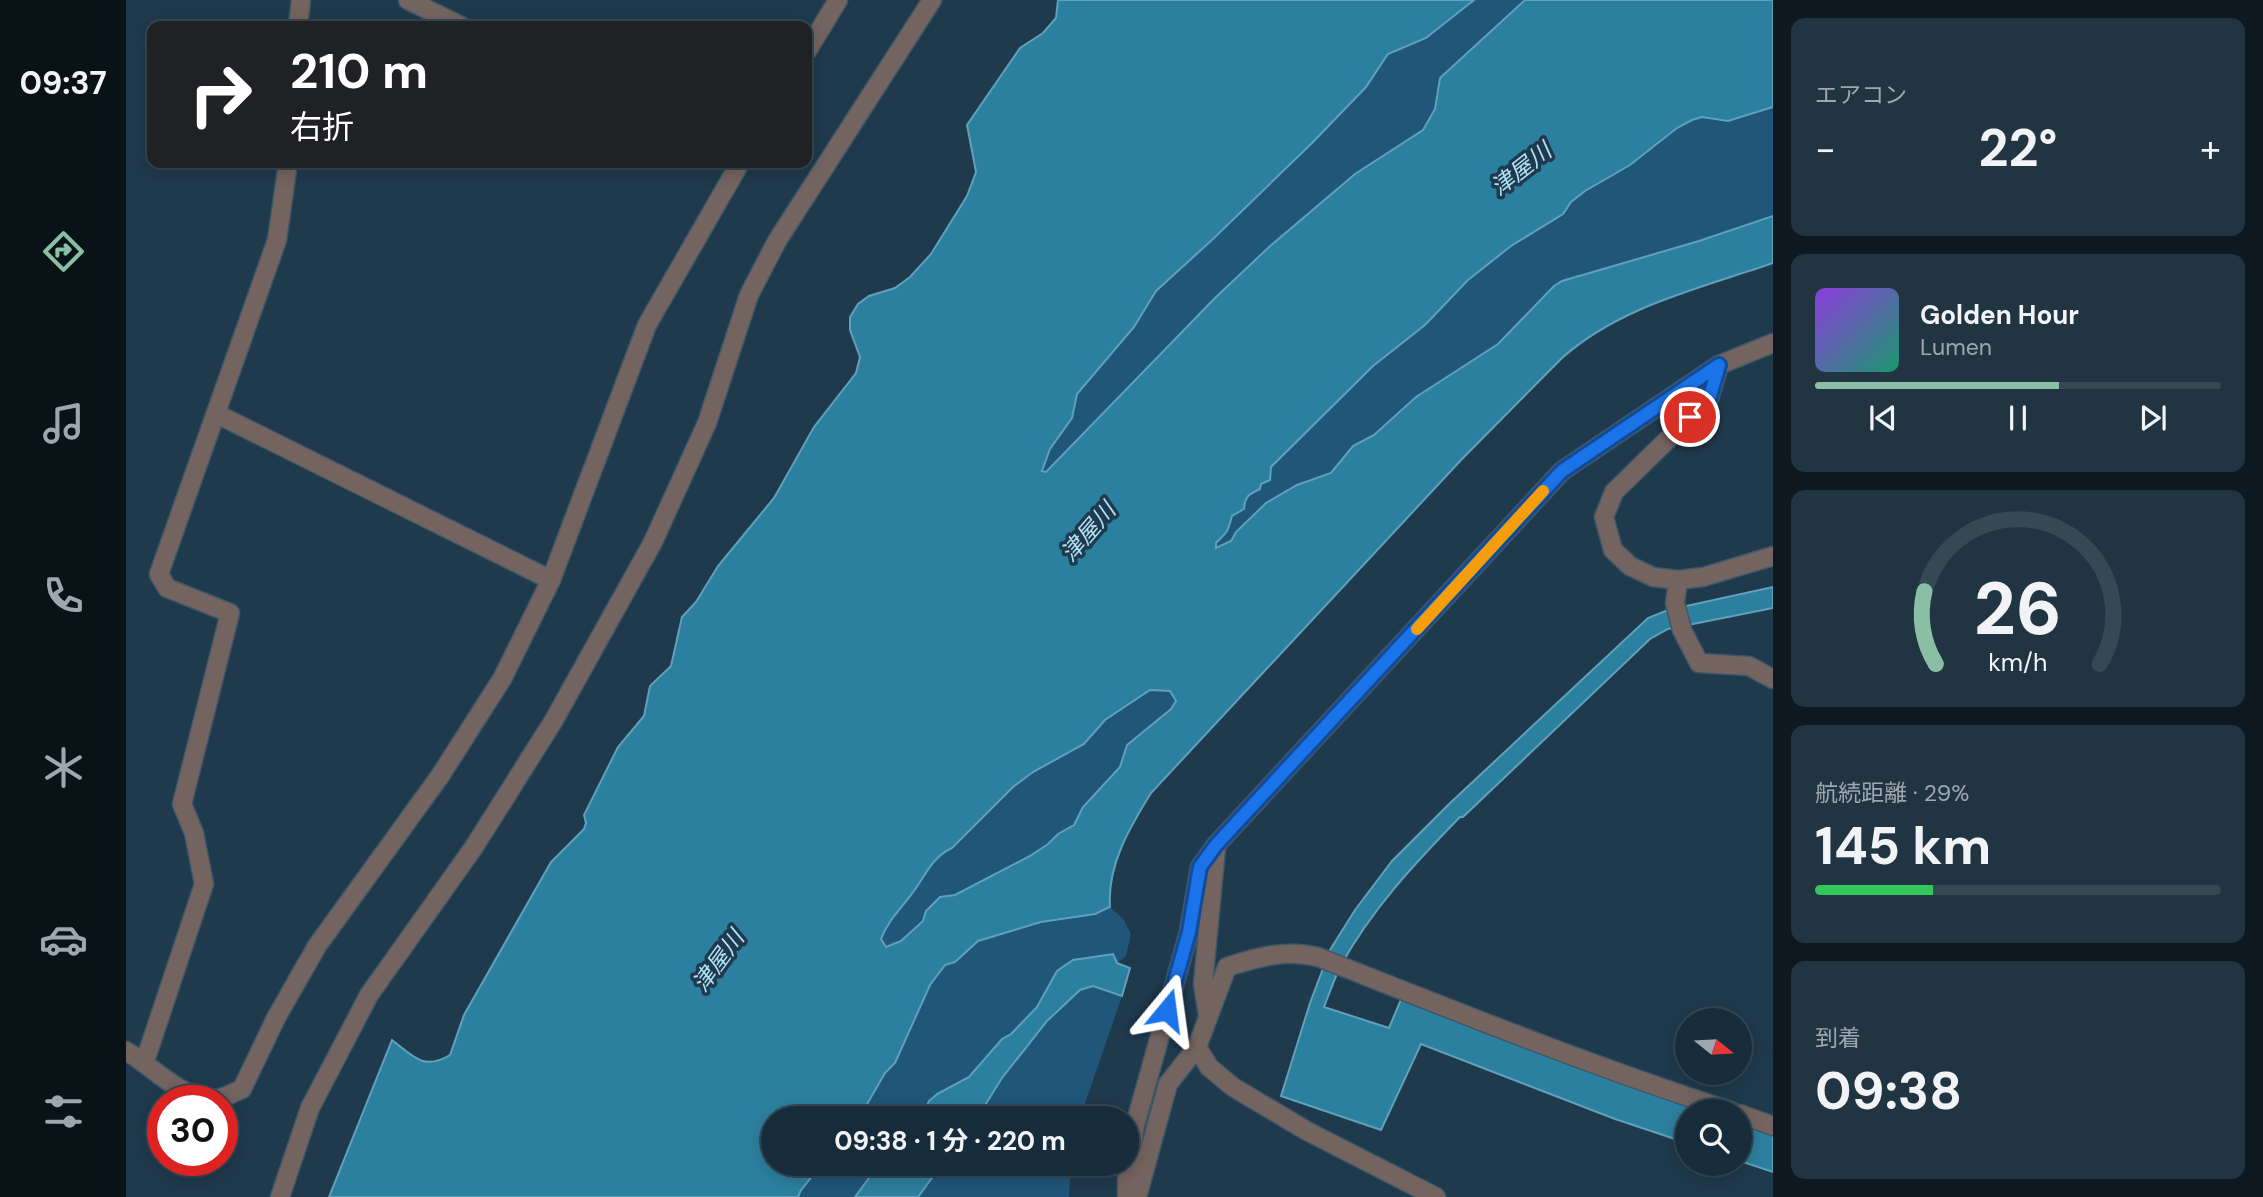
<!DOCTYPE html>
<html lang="ja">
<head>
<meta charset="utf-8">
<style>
	body { margin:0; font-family:"DM Sans","Noto Sans JP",sans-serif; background:#203442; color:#f1f3f6; height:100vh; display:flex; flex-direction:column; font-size:26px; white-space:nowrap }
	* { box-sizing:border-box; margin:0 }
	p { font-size:23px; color:#9ea7af }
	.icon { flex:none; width:38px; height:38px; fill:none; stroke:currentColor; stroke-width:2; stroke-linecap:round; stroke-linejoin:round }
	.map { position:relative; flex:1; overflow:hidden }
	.sheet { display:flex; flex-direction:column; gap:18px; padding:18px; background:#0d1820; width:490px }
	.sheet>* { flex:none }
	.hud { position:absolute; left:21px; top:21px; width:665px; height:147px; border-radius:14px; box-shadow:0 4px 18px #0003,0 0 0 2px #364854; background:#202124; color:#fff; overflow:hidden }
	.needle { width:46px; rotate:108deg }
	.controls { position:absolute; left:1549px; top:1008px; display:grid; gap:14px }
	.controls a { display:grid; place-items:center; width:77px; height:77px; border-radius:50%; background:#172c3a; box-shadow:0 4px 18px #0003,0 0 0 2px #364854; font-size:35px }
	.speed { position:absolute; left:21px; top:1085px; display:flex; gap:14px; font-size:35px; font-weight:700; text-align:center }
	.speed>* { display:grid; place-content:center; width:91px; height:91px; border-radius:50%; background:#172c3a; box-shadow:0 4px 18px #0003,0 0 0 2px #364854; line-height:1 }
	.speed .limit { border:10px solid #d22; background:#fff; color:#111 }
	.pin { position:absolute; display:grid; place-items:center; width:60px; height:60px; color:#fff; margin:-30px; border:4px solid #fff; border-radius:50%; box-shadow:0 2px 7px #0007 }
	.me { position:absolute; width:77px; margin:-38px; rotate:16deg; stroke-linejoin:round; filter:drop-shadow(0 0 5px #0008) }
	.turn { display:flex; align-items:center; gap:24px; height:147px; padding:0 28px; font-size:32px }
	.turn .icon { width:91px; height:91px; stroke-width:2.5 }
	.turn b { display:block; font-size:49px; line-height:60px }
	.big { font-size:52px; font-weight:700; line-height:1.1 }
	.sheet .card { flex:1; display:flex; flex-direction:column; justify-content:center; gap:10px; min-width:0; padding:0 24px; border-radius:14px; background:#203442 }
	.sheet .dial { align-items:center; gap:0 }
	.dial svg { height:182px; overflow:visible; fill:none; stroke:#364854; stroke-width:7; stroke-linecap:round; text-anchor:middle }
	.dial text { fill:#f1f3f6; stroke:none }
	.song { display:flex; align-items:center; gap:21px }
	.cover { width:84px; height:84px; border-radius:10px; background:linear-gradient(135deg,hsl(270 70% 55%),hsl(160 70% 35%)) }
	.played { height:7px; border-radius:4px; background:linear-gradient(90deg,#8abfa5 60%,#364854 60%) }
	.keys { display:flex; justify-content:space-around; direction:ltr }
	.heat { display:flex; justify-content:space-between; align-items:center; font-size:38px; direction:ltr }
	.charge { height:10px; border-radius:5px; background:linear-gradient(90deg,#34c759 29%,#364854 0) }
	.trip { position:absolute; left:635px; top:1106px; width:378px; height:70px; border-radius:35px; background:#172c3a; box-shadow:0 4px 18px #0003,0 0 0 2px #364854; font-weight:700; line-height:70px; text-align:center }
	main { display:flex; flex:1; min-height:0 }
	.tab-bar { display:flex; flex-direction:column; width:126px; justify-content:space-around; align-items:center; background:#091217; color:#9ea7af }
	.tab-bar .icon { width:49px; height:49px }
	.tab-bar .on { color:#8abfa5 }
	.tab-bar b { font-size:32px; color:#f1f3f6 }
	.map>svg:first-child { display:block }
	.green { fill:#1f567a }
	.water { fill:#2c809f; stroke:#61a0ba; stroke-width:2; fill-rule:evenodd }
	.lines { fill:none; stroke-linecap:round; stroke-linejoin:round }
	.minor-casing { stroke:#3d5668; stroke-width:21 }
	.minor { stroke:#746460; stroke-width:18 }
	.route-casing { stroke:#114b97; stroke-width:18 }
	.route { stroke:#1a73e8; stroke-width:12 }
	.slow { stroke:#f59e0b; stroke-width:12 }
	.labels { text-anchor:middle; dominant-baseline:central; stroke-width:7; stroke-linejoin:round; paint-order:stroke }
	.water-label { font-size:23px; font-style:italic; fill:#b1e1f6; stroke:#1f3a4d }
</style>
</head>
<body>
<main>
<nav class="tab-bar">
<b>09:37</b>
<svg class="icon on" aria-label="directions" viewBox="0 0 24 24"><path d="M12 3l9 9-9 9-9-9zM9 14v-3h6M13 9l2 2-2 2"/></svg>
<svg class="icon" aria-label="music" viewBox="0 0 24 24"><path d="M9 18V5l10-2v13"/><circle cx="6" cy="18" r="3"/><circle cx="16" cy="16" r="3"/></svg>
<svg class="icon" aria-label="phone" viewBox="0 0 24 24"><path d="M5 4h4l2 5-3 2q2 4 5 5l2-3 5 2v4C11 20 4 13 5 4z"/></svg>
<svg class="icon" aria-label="climate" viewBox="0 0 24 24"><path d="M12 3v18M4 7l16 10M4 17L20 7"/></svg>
<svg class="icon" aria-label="car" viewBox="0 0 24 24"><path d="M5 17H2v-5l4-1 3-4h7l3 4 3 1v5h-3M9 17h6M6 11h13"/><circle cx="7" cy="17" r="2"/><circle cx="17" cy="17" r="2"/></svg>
<svg class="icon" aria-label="filters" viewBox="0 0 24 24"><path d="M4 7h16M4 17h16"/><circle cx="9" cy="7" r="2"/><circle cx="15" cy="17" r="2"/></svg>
</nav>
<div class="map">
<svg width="1647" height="1197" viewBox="0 0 1647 1197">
	<rect width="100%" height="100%" fill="#1f3a4d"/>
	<path class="green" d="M1348,0H1399L1310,93L1309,109L1297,130L1229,174L1143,247L1089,298L920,472L915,471L924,449L946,418L951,394L1008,327L1030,291L1087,239L1186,143L1240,87L1263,54L1300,38Z
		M1647,107V216L1573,241L1437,281L1428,285L1372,344L1290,397L1248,435L1227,446L1205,473L1171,485L1140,503L1110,532L1105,541L1090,548V543L1106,516L1118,509C1119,497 1123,494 1134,489L1135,484L1144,480L1145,468L1247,366L1299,325L1342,280L1385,246L1437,214L1445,202L1459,191L1504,165L1551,128L1566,120L1576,117L1602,121Z
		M1024,690L1044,691L1050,701L1045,709L1001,745L994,767L957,807L949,825L932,834L922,844L904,856L829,895L814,898L800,911L797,921L775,941L760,947L755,939C763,918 778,906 790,888C801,872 807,857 826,848L887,787L907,772L958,744L979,720Z
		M984,907L998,920L1005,934L1000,956L991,963L947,960L931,971L911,1007L885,1034L876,1039L843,1077L811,1094L795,1118H733L759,1073L769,1063L804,985L819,965L829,962L852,941L915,922L969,914Z
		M967,986L996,996L954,1118H851L876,1078L921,1021L954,990Z
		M696,1164H759L746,1174L729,1197H672L675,1190Z
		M816,1164H945L943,1197H792Z"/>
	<path class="water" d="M932,0H1348L1300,38L1262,54L1240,87L1186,143L1087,239L1030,291L1008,327L951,394L946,418L924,449L916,471L920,472L1089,298L1143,247L1229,174L1297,130L1309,109L1314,78L1399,0H1647V107L1602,121L1576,117L1566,120L1551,128L1504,165L1459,191L1445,202L1437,214L1385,246L1342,280L1299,325L1247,366L1145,467L1144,480L1135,484L1134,489C1123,494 1119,496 1118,509L1106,516C1101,533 1103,530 1090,543V548L1105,541L1110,532L1140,503L1171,485L1205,473L1227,446L1248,435L1290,397L1372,344L1428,286L1436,281L1573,241L1647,216V263C1575,288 1494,306 1436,358L1336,459L1025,793C1004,827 981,865 984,907L969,914L915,922L852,941L829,962L819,965L804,985L769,1063L759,1073L733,1118H648V1164H696L675,1190L672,1197H203L266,1040C287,1056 297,1071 324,1055L338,1015L425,862L458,829L460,823L458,815L492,747L518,716L524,686L545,666L556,617L570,602L592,566L648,498L688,427L730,373L734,357L724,330V317L732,304L743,296L769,288L784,277L805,254L841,196L850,172L841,125L894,48L917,33L930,18ZM1024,690L1044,691L1050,701L1045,709L1001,745L994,767L957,807L948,825L932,834L922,844L904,856L829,895L814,897L800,911L797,921L775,941L760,947L755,939C763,918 778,906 790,888C801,872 807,857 826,848L887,787L907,772L958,744L979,720Z
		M1647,587V608L1542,629L1524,639L1337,817H1334C1289,863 1245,910 1214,967C1208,980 1203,994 1198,1007L1263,1028L1276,997L1578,1111H1561V1143L1489,1119L1295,1044L1255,1130L1155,1096L1184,1003L1204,950L1229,910L1266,861L1322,805L1522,618L1542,610Z
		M987,954L991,963L1004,968L996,996L967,986L954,990L921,1021L876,1078L851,1118H795L803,1101L811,1094L843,1077L876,1039L885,1034L911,1007L931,971L947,960Z
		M1614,1124L1647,1134V1172L1614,1161Z
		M759,1164H816L792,1197H729L746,1174Z"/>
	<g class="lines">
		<defs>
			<path id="minor" d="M282,0L335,26
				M172,26L175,0
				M681,51L712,0
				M1593,365L1583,399L1488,492L1478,517L1487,550L1504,566L1527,577L1552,580L1577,577L1647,556
				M91,414L425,580
				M1552,580L1549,603L1556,630L1573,663L1623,666L1647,679
				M1082,1015L1077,984L1090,848
				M1071,1047L1083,1067L1107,1087L1181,1131L1310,1197
				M0,1051C28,1067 51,1096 85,1099C94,1100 107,1093 116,1089L150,1018L191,946L314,776L376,679L425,580L521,325L614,163
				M19,1061L78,884L68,833L56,804L104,613L41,588L33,574L151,240L162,163
				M1614,1114L1647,1126
				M154,1197L184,1108L243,995L348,847L428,720L527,542L581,423L623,295L651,241L806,0
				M1001,1197V1178L1009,1125L1063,932L1074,867L1090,845L1436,471L1593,365L1647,343
				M1011,1197L1042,1084L1071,1047L1101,967C1132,957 1160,949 1192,957C1329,1011 1465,1066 1605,1111"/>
		</defs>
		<use href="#minor" class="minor-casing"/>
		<use href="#minor" class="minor"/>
	</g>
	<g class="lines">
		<defs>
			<path id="route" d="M1041,1010L1063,932L1074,867L1090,845L1436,471L1593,365L1583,399L1564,417"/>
		</defs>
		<use href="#route" class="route-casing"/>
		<use href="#route" class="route"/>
		<path class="slow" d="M1291,629L1417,491"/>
	</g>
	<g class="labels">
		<g class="water-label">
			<text transform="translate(1395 169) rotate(-38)">津屋川</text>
			<text transform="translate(962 532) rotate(-49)">津屋川</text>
			<text transform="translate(592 961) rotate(-54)">津屋川</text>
		</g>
	</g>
</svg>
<div class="controls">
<a><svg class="needle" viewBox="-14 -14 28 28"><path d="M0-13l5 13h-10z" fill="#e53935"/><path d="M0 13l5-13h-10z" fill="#9ea7af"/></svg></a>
<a><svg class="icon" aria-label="search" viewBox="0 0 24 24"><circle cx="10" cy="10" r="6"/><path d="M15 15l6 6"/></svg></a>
</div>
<div class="speed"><div class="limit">30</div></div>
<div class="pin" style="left:1564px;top:417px;background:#d93025"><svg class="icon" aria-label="arrive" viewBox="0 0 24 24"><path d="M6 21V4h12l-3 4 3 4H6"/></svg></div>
<svg class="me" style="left:1041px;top:1010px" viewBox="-20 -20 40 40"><path d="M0-17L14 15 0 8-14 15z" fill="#1a73e8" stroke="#fff" stroke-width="4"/></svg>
<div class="trip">09:38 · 1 分 · 220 m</div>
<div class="hud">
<div class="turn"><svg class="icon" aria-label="right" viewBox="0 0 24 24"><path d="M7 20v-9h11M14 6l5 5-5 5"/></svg><div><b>210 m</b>右折</div></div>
</div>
</div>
<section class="sheet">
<div class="card"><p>エアコン</p>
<div class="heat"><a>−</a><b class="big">22°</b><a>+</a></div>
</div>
<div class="card">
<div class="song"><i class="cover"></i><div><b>Golden Hour</b><p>Lumen</p></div></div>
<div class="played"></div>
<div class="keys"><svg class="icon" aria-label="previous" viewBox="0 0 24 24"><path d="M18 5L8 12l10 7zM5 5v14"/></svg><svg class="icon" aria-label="pause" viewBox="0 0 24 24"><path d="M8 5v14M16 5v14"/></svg><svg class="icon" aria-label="next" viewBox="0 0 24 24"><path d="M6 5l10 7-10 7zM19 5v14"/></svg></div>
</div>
<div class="card dial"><svg viewBox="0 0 100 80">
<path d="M14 69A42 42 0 1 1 86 69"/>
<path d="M14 69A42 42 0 0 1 9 37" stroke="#8abfa5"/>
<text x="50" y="56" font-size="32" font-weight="700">26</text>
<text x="50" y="72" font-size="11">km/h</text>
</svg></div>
<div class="card"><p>航続距離 · 29%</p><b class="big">145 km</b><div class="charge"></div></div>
<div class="card"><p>到着</p><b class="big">09:38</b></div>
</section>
</main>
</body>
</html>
